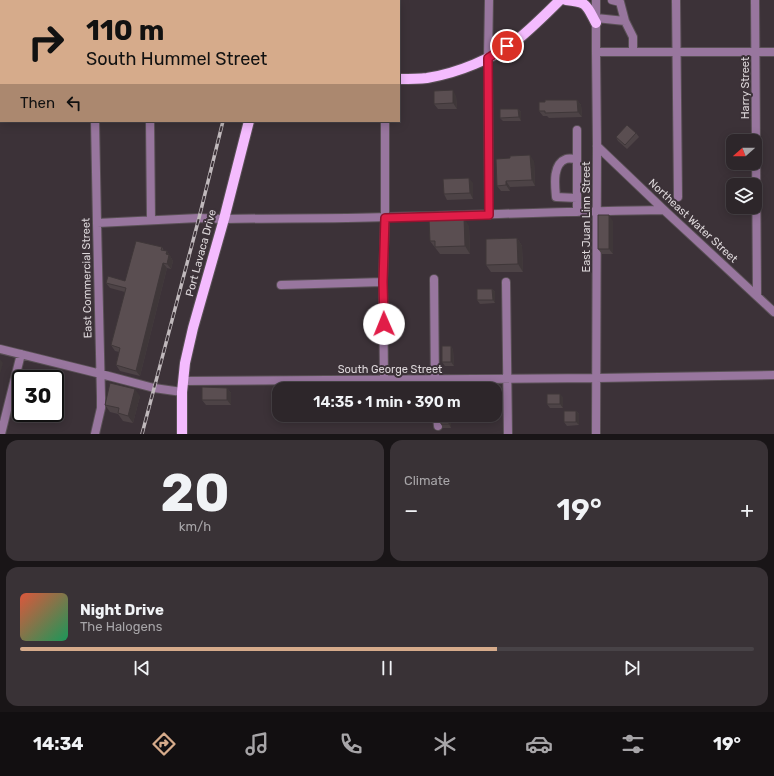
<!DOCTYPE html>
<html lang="en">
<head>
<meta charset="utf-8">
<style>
	body { margin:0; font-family:Rubik,sans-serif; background:#393236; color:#f1f3f6; height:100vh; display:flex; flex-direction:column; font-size:15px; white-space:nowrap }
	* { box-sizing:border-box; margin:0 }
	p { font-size:13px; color:#a7a5a8 }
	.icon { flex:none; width:22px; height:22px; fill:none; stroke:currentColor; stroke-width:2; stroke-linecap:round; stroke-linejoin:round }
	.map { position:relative; height:434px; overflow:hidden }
	.panel { display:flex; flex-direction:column; gap:6px; padding:6px; background:#191517; flex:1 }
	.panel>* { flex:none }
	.hud { position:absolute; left:0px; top:0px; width:400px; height:122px; box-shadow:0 2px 10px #0003,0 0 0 1px #484347; background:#d6ab8b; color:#111; overflow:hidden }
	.needle { width:26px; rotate:249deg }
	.tools { position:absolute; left:726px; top:134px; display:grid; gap:8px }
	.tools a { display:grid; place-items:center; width:36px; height:36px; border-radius:8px; background:#2d262a; box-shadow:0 2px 10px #0003,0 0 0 1px #484347; font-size:20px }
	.speed { position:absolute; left:12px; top:370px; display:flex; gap:8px; font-size:20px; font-weight:700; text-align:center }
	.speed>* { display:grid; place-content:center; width:52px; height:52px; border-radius:50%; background:#2d262a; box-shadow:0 2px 10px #0003,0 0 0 1px #484347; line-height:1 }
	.speed .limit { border:2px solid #111; border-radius:6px; background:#fff; color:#111 }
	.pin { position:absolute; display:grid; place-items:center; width:34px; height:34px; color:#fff; margin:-17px; border:2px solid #fff; border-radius:50%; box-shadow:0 1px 4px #0007 }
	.me { position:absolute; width:44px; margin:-22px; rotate:359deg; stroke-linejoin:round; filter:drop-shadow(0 0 3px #0008) }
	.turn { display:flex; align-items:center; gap:14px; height:84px; padding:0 20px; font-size:18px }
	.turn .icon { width:52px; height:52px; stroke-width:2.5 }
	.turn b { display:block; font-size:28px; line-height:34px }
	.then { display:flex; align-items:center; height:38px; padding:0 20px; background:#0003; gap:8px; font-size:15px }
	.big { font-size:30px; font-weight:600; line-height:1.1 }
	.panel .card { flex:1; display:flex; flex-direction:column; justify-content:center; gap:6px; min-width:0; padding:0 14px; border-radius:12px; background:#393236 }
	.panel .dial { align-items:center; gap:0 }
	.dial b { font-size:52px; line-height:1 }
	.song { display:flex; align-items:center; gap:12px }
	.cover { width:48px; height:48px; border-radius:6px; background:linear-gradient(135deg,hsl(10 70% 55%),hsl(150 70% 35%)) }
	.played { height:4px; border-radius:2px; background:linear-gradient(90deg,#d6ab8b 65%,#484347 65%) }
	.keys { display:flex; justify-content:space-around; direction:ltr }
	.heat { display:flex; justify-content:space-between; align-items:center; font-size:22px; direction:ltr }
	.panel .tiles { flex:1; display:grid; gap:6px; grid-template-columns:1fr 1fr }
	.card:last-child { grid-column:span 2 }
	.trip { position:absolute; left:272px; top:382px; width:230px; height:40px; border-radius:12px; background:#2d262a; box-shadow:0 2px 10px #0003,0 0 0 1px #484347; font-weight:600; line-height:40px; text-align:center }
	.tab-bar { display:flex; height:64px; justify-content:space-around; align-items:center; background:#120f11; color:#a7a5a8 }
	.tab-bar .icon { width:28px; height:28px }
	.tab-bar .current { color:#d6ab8b }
	.tab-bar b { font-size:18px; color:#f1f3f6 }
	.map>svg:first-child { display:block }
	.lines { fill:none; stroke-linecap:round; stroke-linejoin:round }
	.minor-casing { stroke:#595055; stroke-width:10 }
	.major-casing { stroke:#595055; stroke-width:12 }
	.minor { stroke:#98769e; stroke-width:8 }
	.major { stroke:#f4bbfe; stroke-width:10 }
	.rail-casing { stroke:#c0b9bc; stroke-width:3.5 }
	.rail { stroke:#3c3238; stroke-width:2; stroke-dasharray:6; stroke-linecap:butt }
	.wall { fill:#4d4346 }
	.shaded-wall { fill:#3f3739 }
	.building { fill:#5a4e51; stroke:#3f3739 }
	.route-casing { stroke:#92132f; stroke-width:10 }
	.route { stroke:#e11d48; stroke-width:7 }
	.labels { text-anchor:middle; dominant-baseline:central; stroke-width:4; stroke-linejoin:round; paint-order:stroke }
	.street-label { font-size:11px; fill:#ddd7da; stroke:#3c3238 }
</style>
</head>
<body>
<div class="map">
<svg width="774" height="434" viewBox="0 0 774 434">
	<rect width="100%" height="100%" fill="#3c3238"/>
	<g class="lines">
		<defs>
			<path id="minor" d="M37,0V1
				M92,0V1
				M149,0V1
				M203,0V1
				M384,0V1
				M489,0L488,58L489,215
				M596,0V52L597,146L596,434
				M612,0L620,2L625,21
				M676,0L678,197
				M755,0L757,296
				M596,18L625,21L633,37V52
				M596,52H774
				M150,121L151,220
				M597,146L664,210L774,312
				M576,159C574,159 569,158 566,159C552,164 555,186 556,197L577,198
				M577,212V130
				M97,223L199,218L224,219C278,218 333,219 388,217C480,215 572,211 664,210
				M434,279L435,389
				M506,282L508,434
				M281,285L383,282
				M0,349L101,374L154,388L182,392
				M384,380L383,282L385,217V121
				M183,381L597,378L774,375
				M437,415L438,426
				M1,434L21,354
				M95,434L101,408V397L97,223L95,121"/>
			<path id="major" d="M566,0C588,2 586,5 596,23
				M281,1V0
				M399,79C408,79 418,79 427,78C458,73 492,59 517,40C532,28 546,14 560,0
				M0,87H1
				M182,434V392L185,363L193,328L224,219L249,121"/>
		</defs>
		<use href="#minor" class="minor-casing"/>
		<use href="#major" class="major-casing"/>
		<use href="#minor" class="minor"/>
		<use href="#major" class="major"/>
		<defs>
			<path id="rail" d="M255,1V0
				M142,434L199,218L223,121"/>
		</defs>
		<use href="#rail" class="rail-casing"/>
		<use href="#rail" class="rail"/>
	</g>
	<path class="wall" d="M456,96L457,109H438L434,104Z
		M577,100L581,105L582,117L549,118L547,116H543L539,111Z
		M518,109L521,112V121H503L500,118Z
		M636,133L639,137L627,149L618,141L616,137Z
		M534,161L535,186L510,187V191H501L497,186Z
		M473,183V199L447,200L444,194Z
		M613,221V254H602L598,249Z
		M469,226L470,254H440L430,241Z
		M517,238L522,246L523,272H491L486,265Z
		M162,247L164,251H167L173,261L171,269L167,268L140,376L120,371L116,365L119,352L115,351L111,345L125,292L110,288L106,283L125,281Z
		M492,289L495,292V303L480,304L477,300Z
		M451,346L453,350L454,366H445L442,362Z
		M227,388L231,393V405H206L202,400Z
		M140,396L133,423L123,421L118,414L110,412L105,405Z
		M563,397V408H550L547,404Z
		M576,411L579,414V425L567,426L564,422Z
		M36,414L34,423L18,419L16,416Z
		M440,415H451V428H443L441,424Z"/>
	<path class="shaded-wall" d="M453,90L456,96L457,109L453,103Z
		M577,100L581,105L582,117L578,112Z
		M518,109L521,112V121L519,117Z
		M530,155L534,161L535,186L532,180Z
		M469,178L473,183V199L470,193Z
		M506,181L510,187V191L506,185Z
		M609,215L613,221V254L609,249Z
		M464,218L469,226L470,254L465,246Z
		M517,238L522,246L523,272L518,264Z
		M167,251L173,261L171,269L167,264L166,254Z
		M163,263L167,268L140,376L136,371Z
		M492,289L495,292V303L493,300Z
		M451,346L453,350L454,366L451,362Z
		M0,359L3,363L0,374Z
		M227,388L231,393V405L227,400Z
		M135,389L140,396L133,423L128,416Z
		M560,394L563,397V408L560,404Z
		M576,411L579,414V425L576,422Z
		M33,413H35L36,414L34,423L31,420Z
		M449,415H451V428L449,424Z"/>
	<path class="building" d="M310,0H323V1H310Z
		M453,90V103L434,104V91Z
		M545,100H577L578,112L545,113V111H539V102H545Z
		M500,109H518L519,117L500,118Z
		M627,125L636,133L625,145L616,137Z
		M530,155L532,180L506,181V185L497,186L496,159L510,158V156Z
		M469,178L470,193L444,194L443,179Z
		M598,215H609V249H598Z
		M464,218L465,246L435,247V241H430L429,219Z
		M517,238L518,264L486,265V239Z
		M136,241L162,247L161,250L167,251L166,254L169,255L167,264L163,263L136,371L116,365L120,348L111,345L126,288L106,283L108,276L125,281Z
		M477,289H492L493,300H477Z
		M442,346H451V362H442Z
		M110,383L135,389L128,416L118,413L119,408L105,405Z
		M202,387L227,388V400H202Z
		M547,394H560V404H547Z
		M18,407H21V413H33L31,420L16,416Z
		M564,411H576V422H564Z
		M440,415H449V424H441Z"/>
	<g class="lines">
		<defs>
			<path id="route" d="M384,324L383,282L385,218L489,215L488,58L507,46"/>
		</defs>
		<use href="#route" class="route-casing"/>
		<use href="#route" class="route"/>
	</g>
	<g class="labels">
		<g class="street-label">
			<text transform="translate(745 88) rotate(-90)">Harry Street</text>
			<text transform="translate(586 217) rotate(-90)">East Juan Linn Street</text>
			<text transform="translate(693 221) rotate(43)">Northeast Water Street</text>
			<text transform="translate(201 253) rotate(-75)">Port Lavaca Drive</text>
			<text transform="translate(87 278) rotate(-91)">East Commercial Street</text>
			<text x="390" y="369">South George Street</text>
		</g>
	</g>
</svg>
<div class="tools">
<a><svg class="needle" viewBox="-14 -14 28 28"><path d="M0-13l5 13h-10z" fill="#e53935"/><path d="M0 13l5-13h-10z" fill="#a7a5a8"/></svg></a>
<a><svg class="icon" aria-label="layers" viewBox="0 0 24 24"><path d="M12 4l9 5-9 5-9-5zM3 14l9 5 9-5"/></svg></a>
</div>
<div class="speed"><div class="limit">30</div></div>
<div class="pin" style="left:507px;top:46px;background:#d93025"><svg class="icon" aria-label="arrive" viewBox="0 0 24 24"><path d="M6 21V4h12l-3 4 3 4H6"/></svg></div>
<svg class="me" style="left:384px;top:324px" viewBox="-20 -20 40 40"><circle r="19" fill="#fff"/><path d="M0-13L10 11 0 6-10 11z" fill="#e11d48"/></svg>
<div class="trip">14:35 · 1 min · 390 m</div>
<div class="hud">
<div class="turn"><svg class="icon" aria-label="right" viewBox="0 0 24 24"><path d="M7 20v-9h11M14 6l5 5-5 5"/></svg><div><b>110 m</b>South Hummel Street</div></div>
<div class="then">Then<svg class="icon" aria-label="left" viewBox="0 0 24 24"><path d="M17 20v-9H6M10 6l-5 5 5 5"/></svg></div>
</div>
</div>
<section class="panel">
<div class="tiles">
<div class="card dial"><b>20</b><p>km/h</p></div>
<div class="card"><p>Climate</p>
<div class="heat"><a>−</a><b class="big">19°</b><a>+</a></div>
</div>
<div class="card">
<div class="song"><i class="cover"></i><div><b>Night Drive</b><p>The Halogens</p></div></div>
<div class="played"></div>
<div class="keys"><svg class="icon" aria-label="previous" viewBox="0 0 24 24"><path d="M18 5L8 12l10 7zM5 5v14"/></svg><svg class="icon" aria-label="pause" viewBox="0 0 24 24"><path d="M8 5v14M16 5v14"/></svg><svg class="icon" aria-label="next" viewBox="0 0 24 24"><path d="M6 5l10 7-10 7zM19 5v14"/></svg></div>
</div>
</div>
</section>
<nav class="tab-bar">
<b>14:34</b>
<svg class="icon current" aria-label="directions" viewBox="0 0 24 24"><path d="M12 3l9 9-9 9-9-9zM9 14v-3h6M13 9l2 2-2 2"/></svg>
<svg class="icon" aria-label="music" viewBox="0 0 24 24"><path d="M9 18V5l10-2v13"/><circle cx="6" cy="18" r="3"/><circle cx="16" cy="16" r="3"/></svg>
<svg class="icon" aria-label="phone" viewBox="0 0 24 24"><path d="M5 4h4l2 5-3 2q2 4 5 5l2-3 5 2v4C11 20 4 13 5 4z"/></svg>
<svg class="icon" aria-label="climate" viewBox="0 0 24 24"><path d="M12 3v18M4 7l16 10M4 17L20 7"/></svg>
<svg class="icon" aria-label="car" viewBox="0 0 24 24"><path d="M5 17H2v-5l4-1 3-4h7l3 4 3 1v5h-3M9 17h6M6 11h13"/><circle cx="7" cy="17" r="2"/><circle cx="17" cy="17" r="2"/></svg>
<svg class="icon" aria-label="filters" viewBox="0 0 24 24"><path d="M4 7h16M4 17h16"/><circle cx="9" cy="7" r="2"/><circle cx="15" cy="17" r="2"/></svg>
<b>19°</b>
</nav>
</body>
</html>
